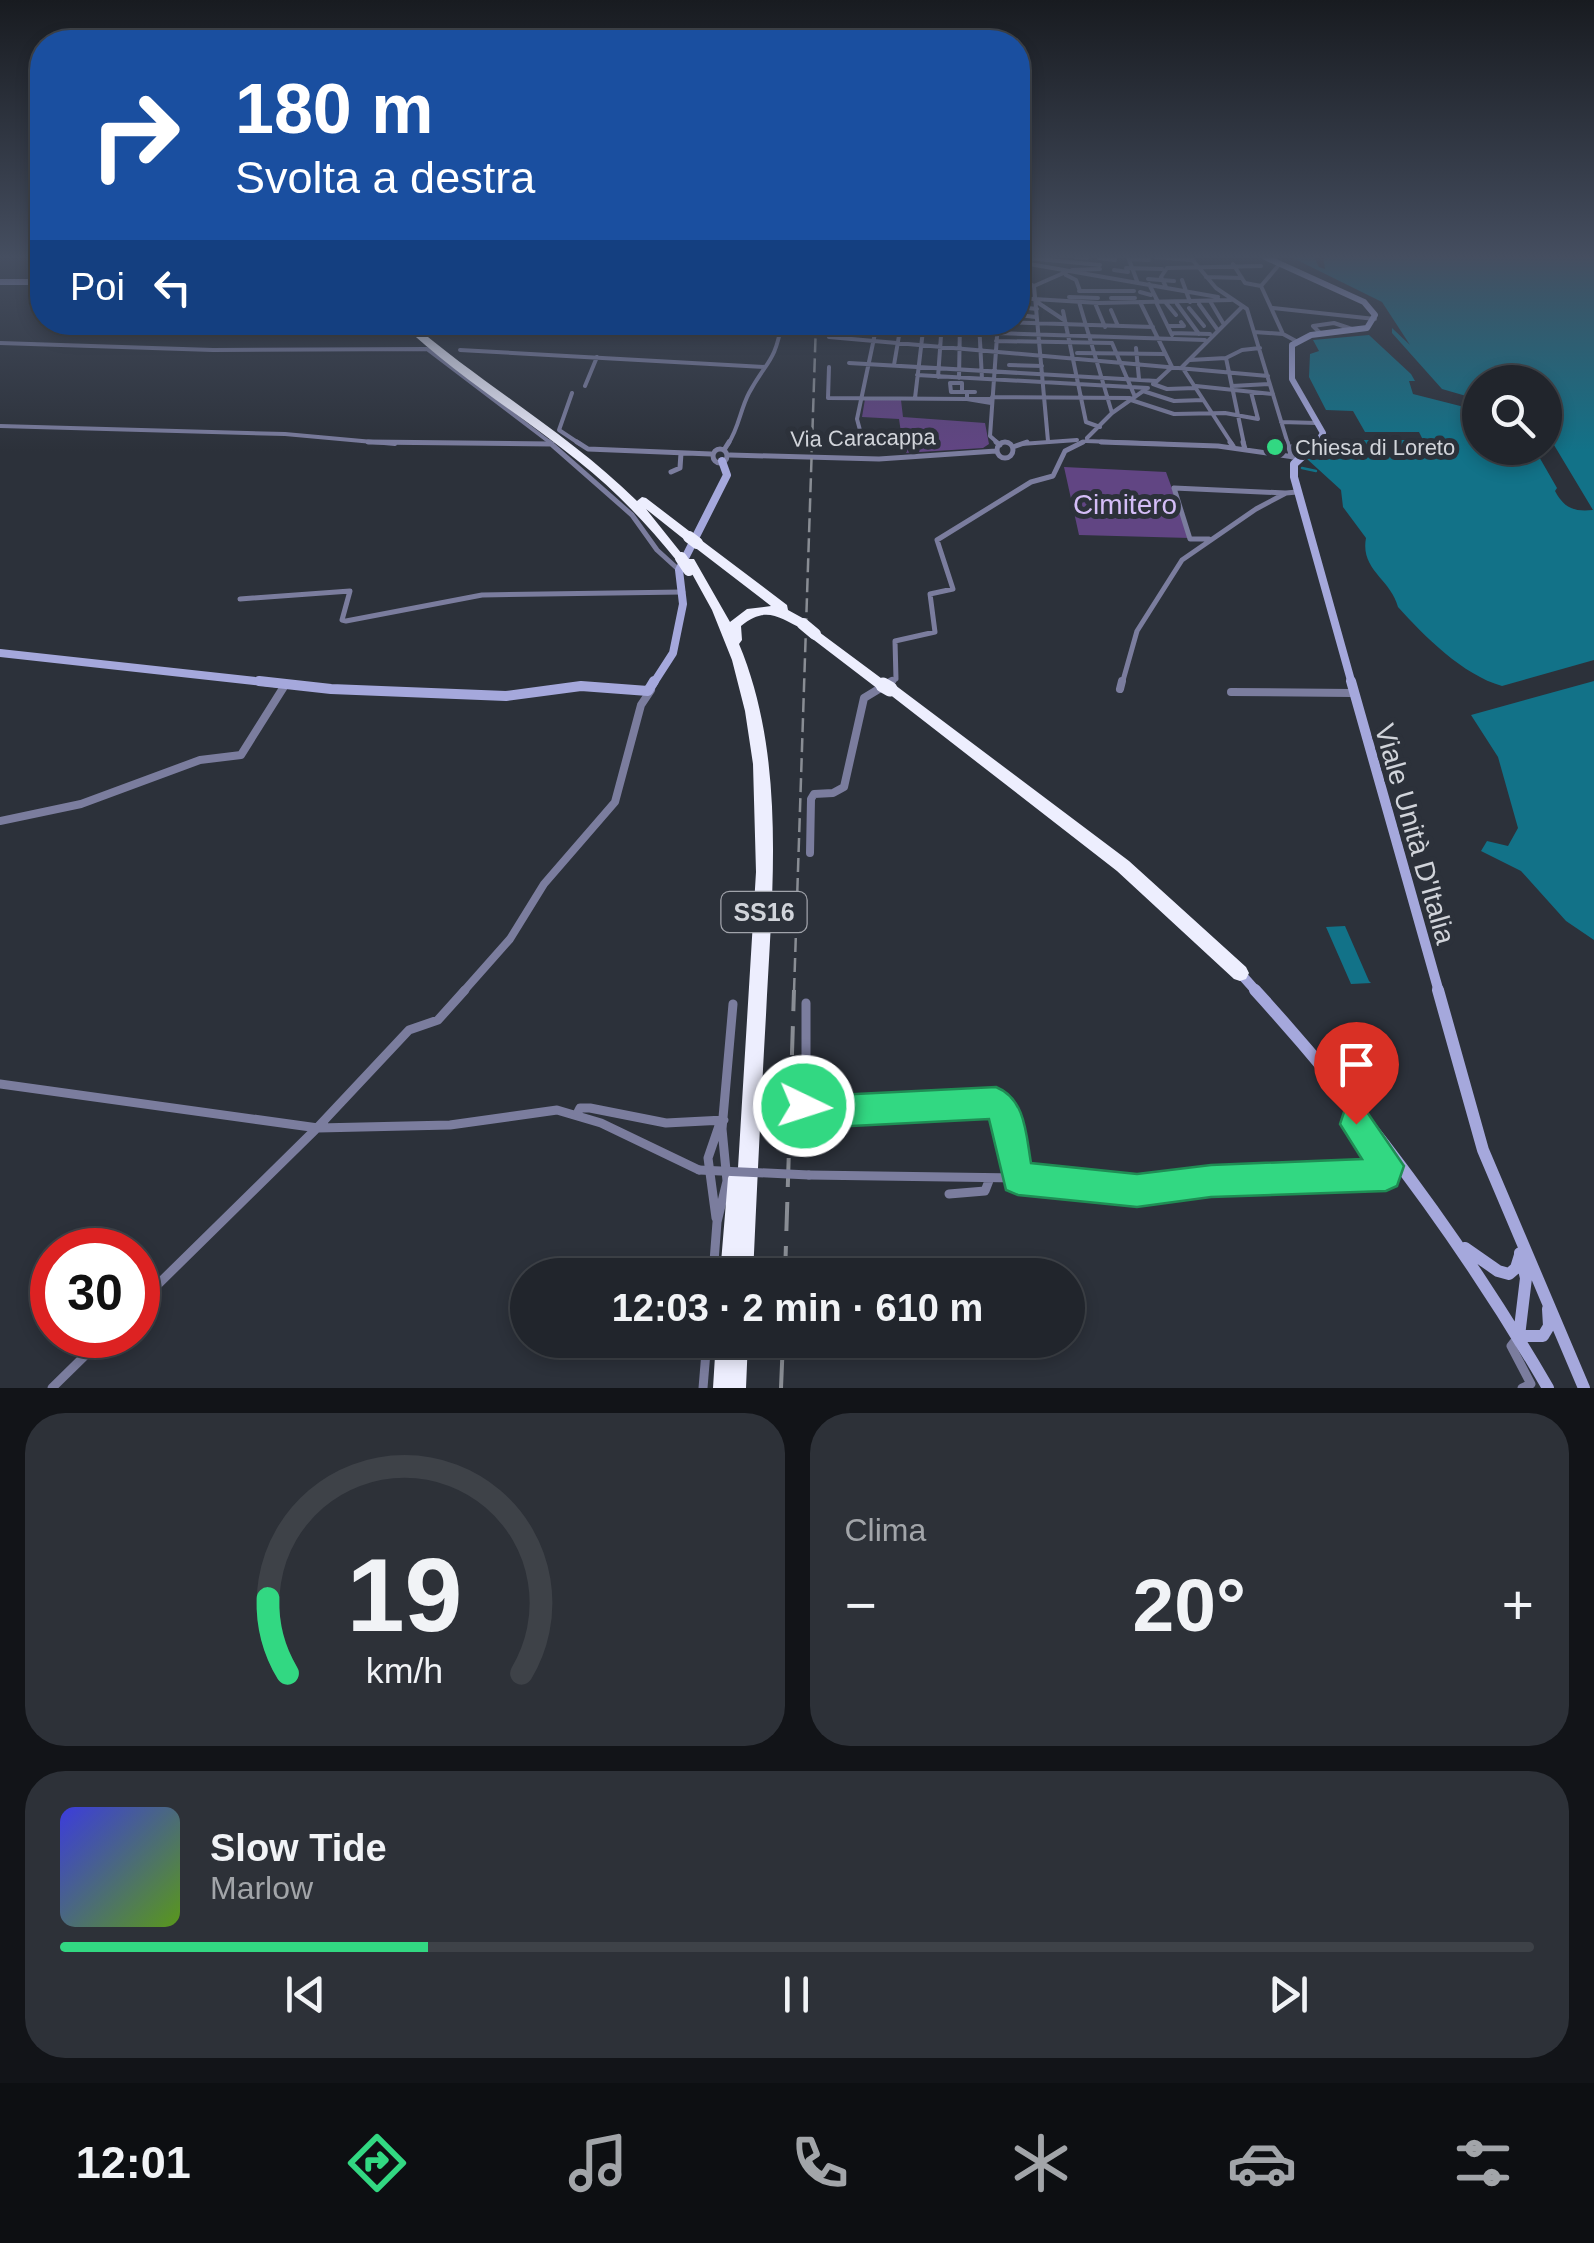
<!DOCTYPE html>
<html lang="it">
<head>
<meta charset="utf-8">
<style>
	body { margin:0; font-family:Arial,sans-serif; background:#2d3138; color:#f1f3f6; height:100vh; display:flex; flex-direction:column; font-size:38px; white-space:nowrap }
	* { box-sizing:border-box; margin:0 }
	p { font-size:32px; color:#a2a5a9 }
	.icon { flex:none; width:55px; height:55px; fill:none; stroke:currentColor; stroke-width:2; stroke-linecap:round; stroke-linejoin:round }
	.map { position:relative; height:1388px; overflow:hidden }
	.drawer { display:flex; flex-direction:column; gap:25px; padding:25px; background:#121418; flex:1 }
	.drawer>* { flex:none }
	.hud { position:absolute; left:30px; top:30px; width:1000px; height:305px; border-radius:40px; box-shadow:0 5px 15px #0003,0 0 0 2px #3e4248; background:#1a4fa0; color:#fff; overflow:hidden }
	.controls { position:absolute; left:1462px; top:365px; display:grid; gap:20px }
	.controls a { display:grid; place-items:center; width:100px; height:100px; border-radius:50%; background:#21252c; box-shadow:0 5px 15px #0003,0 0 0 2px #3e4248; font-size:50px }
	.speed { position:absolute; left:30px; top:1228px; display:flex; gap:20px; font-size:50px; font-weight:700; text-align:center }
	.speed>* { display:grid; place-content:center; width:130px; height:130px; border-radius:50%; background:#21252c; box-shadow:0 5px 15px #0003,0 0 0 2px #3e4248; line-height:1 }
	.speed .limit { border:15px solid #d22; background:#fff; color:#111 }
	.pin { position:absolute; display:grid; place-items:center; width:85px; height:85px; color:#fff; margin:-102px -42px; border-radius:50% 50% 50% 0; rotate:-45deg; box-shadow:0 0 10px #0007 }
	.pin .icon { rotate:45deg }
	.me { position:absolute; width:110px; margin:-55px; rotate:94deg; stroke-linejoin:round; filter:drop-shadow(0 0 8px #0008) }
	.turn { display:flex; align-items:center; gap:35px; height:210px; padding:0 40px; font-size:45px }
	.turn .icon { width:130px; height:130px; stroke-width:2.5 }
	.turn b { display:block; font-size:70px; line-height:85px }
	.then { display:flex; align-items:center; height:95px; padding:0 40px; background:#0003; gap:20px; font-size:38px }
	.big { font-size:75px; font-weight:700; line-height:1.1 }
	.drawer .tile { flex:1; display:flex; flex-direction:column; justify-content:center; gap:15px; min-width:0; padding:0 35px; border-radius:40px; background:#2d3138 }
	.drawer .dial { align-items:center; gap:0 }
	.dial svg { height:260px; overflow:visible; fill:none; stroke:#3e4248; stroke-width:7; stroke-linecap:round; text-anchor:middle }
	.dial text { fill:#f1f3f6; stroke:none }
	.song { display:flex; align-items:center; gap:30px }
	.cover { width:120px; height:120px; border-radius:15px; background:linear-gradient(135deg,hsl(240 70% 55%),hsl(90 70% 35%)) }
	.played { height:10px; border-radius:5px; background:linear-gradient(90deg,#32d882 25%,#3e4248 25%) }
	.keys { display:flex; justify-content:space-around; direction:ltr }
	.heat { display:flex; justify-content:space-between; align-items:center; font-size:55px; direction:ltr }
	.drawer .tiles { flex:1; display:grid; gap:25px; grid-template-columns:1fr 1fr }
	.tile:last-child { grid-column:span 2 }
	.trip { position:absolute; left:510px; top:1258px; width:575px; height:100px; border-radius:50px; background:#21252c; box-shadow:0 5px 15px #0003,0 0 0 2px #3e4248; font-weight:700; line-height:100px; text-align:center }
	.tab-bar { display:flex; height:160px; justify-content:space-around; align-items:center; background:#0d0f12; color:#a2a5a9 }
	.tab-bar .icon { width:70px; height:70px }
	.tab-bar .current { color:#32d882 }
	.tab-bar b { font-size:45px; color:#f1f3f6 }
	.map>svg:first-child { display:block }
	.green { fill:#614583 }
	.water { fill:#127288 }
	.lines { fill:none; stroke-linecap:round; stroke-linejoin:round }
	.stream { stroke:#127288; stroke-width:2.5 }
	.street-far3 { stroke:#7b7d9e; stroke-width:4 }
	.street-far2 { stroke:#7b7d9e; stroke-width:5 }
	.street-far1 { stroke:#7b7d9e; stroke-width:8 }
	.street { stroke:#7b7d9e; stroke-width:9 }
	.secondary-far3 { stroke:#a5a8dc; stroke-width:6 }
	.secondary-far2 { stroke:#a5a8dc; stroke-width:8 }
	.secondary-far1 { stroke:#a5a8dc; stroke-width:10 }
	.secondary { stroke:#a5a8dc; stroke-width:12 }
	.highway { fill:#edeefe; fill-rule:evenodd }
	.rail-far1 { stroke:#898d94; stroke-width:2.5; stroke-dasharray:14 6; stroke-linecap:butt }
	.rail { stroke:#898d94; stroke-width:4; stroke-dasharray:29 15; stroke-linecap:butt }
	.street-bridge { stroke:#7b7d9e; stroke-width:9 }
	.highway-bridge-far1 { stroke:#edeefe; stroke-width:12 }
	.highway-bridge { stroke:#edeefe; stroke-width:15 }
	.route { fill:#32d882; stroke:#208c54; stroke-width:2.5 }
	.poi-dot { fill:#32d882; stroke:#2c313a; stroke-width:4 }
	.labels { text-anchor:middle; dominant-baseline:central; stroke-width:10; stroke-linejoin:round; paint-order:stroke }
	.far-street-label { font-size:22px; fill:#d1d4da; stroke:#2c313a }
	.far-poi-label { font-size:22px; fill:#d1d4da; stroke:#2c313a; text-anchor:start }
	.shield { fill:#2c313a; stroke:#a0a3aa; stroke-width:2.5 }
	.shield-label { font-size:25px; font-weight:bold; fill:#d1d4da }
	.park-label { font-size:28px; fill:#d4bdf7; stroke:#2c313a }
	.street-label { font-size:28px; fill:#d1d4da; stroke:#2c313a }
</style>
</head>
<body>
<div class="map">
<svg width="1594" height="1388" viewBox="0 0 1594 1388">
	<rect width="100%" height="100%" fill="#2c313a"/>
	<path class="green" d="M865,399L901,400L903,417L985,423L989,444L983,448L904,453L899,419L862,417Z
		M1064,467L1166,472L1190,538L1079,535Z"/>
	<path class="water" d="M1291,257H1314L1319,267L1325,269L1323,257H1594V660L1502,686C1463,675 1424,636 1398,607C1391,579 1360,570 1366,538L1343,507L1341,490L1307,459L1315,455L1325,458L1349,440H1423L1419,432H1365L1353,411L1326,410L1309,377L1310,354L1319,351L1313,340L1369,335L1411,374L1415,381H1409L1413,394L1480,411V448H1534L1557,488L1555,491C1564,508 1574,512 1593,510L1545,430V382H1480V400L1442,389L1392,333V328L1410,345L1382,302Z
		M1594,681V940L1566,921L1521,871L1481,851L1487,841L1508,846L1518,828L1498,757L1471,715Z
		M1345,926L1369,981L1371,983L1351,984L1326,927Z"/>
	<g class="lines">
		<path class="stream" d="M1302,468L1316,471"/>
		<path class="street-far3" d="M1018,257L1100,265
			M1076,257L1087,258
			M1128,257L1137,281
			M1155,257L1191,260
			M1190,257L1216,288L1247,309L1288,444
			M1099,258L1115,260
			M1129,259L1149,260
			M1018,262L1218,297
			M1233,264L1245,283L1261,286
			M1278,266L1261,286L1283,334
			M1126,268L1162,269
			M1072,270L1100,269
			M1114,270L1128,272
			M1066,275L1076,280L1080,291
			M1206,277L1242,278
			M1148,279L1174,281
			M1182,280L1190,302
			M1018,282L1028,283
			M1028,283L1034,286L1048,441
			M1149,284L1158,302
			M1034,286L1068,271
			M1166,287L1161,277L1167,268L1261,266
			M1079,291H1134
			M1140,292L1151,295
			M1069,297L1098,298
			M1018,298L1099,303L1231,300
			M1111,298H1135
			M1210,301L1223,323
			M1037,302L1064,320
			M1079,302L1112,413
			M1140,302L1172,367L1156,382
			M1156,302L1172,335
			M1095,303L1105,327
			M1166,303L1176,315
			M1177,304L1199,334
			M1199,304L1217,329
			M1018,307L1037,309
			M1189,308L1204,326
			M1273,308L1375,319
			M1111,310L1118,326
			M1063,311L1086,422L1100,427
			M1018,315L1036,317
			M835,322L997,333L1205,340
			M979,322L982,379
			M998,322L990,436L999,444
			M1000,322L1153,327
			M1168,326H1184L1181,322
			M1254,332L1283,334L1296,341
			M1172,333L1210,334
			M1320,333L1313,326L1334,323L1352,329
			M829,337L1268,376
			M996,341L1112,343
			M0,343L213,350L427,349L552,444
			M1112,343L1135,397
			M1136,348L1139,379
			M460,350L765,367
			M1077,353L1165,354
			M1226,358L1244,444
			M1190,360L1226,358L1242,350L1260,348
			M849,363L1157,381
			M894,365L901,324
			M1009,365L1042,366
			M1183,366L1242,307
			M829,367L828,398L967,399V392
			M1182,367L1232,444
			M917,375L1148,388
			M938,377L942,322
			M959,378L960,322
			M950,383H962V392H951Z
			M1153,384L1167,389L1195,388
			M585,386L597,357
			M1196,386L1273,394
			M1232,386L1269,384
			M1143,391L1174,401L1203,400
			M962,392H975
			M572,393L559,430L580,444
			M992,397L1130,398
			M915,398L924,322
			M1131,400L1174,414L1225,413L1258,419L1251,392
			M991,403L967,399H992
			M1281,422L1317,423
			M0,426L285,434L395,444
			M861,434L857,419L877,324
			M1087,438L1112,413L1146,389
			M1086,441L1167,444
			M542,444H552
			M728,444C739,428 740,410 749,393C767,360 775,363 782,322
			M1021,444L1077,440
			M1079,444L1083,442
			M1298,444L1317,443"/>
		<path class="street-far2" d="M368,442L552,444
			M549,442L632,515L657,550L679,570
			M577,442L588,449L711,454
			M996,442L1000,445
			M1101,442L1218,446L1294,457
			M1230,442L1233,446
			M1243,442L1245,449
			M1287,442L1292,457
			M997 450a8 8 0 1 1 16 0a8 8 0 1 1-16 0Z
			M1013,447L1027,442
			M1289,448L1303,442L1317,443
			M713 456a7 7 0 1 1 14 0a7 7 0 1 1-14 0Z
			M724,450L729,442
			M730,455L879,459L996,451
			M671,472L680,468L681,453
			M1209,539H1190L1174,488L1285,493
			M240,599L350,591L342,620L346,621L482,595L683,592
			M888,684L896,679L895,641L935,632L930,594L953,589L937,540L1031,482L1053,476L1065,451L1083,442
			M1122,684L1137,631L1182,560L1256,509L1286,493L1297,492"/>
		<path class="street-far1" d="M1120,689L1122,681
			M1231,692L1352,693
			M0,821L81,804L200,760L241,755L285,685
			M810,853L811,799L814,794L833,793L844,787L864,698L892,681
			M463,992L510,939L544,884L615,802L641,705L651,690"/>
		<path class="street" d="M806,1003V1109L996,1103L1006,1115L1018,1178
			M0,1084L318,1128L450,1125L557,1110L601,1123L699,1170
			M577,1114L580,1108H590L666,1123L724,1120
			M809,1175L1018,1178L1137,1190L1211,1181L1386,1175L1388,1167L1356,1123L1364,1119
			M949,1194L985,1191L990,1178
			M716,1218L708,1158L721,1120
			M713,1275L717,1222L727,1181L722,1129L733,1004
			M138,1304L317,1128L409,1030L438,1020L465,990
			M1518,1337L1511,1346L1531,1384L1522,1388
			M52,1388L106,1335
			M703,1388L707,1340"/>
		<path class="secondary-far3" d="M1265,257L1364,302L1375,315L1367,328L1311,335L1292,345V379L1323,433L1316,444
			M0,282H42"/>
		<path class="secondary-far2" d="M1318,442L1294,464V477L1352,684
			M0,653L282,684
			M653,684L673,653L683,604L679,570L727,475L722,461"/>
		<path class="secondary-far1" d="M259,681L331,689L506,696L581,686L648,691L654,681
			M1351,681L1439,992
			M1240,973L1257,992"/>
		<path class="secondary" d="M1255,990C1367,1113 1464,1244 1548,1388
			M1438,990L1483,1150L1584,1388
			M1465,1248L1498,1271L1509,1274L1516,1268L1520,1255
			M1520,1253L1526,1278L1519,1336H1543L1549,1326L1548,1309"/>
		<path class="highway" d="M400,322H410C483,385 568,433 637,501L642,497L646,498L693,534L695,537L693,540H685L646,509L686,559H694L730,622L747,609L771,606L693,546L691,543L693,540H701L787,605L788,610L808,621L809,624L803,629C779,618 766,605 741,626L742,640L739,644C787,759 772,893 766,1015C761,1102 757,1188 753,1275H720L728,1178L731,1171L738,1168L756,872L753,764L745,711L732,660L712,610L685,561H677C647,524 616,491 578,461C520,414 454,375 400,322Z
			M815,629L889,684L895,685L1129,861L1246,967L1249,973L1246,979L1240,981L1234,979L1117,871L884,690L878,689L810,637L809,634Z
			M716,1340H748L746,1388H713Z"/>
		<path class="rail-far1" d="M794,992L816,322"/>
		<path class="rail" d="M785,1275L794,990
			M781,1388L783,1340"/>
		<path class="street-bridge" d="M699,1170L809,1175"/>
		<path class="highway-bridge-far1" d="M689,537L697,543
			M681,558L689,570
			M803,624L815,634"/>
		<path class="highway-bridge" d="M883,685L890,689"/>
	</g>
	<linearGradient id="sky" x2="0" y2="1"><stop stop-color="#181b20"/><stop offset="0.57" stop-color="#454e60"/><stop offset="1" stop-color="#454e60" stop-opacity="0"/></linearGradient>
	<rect width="1594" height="451" fill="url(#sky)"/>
	<path class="route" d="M996,1087C1026,1099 1026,1135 1031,1163L1137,1174L1211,1165L1362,1159L1340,1124L1344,1112L1356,1108L1367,1112L1404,1166L1397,1186L1386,1191L1211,1197L1137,1207L1018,1195L1006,1190L989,1119L812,1128L792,1117L788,1106L792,1095L804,1091L816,1096Z"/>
	<circle class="poi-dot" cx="1275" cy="447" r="10"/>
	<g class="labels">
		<g class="far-street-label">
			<text transform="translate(863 438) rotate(-1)">Via Caracappa</text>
		</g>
		<g class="far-poi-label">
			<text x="1295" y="447">Chiesa di Loreto</text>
		</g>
		<rect class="shield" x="721.5" y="892" width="85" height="40" rx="8"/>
		<g class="shield-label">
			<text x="764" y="912">SS16</text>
		</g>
		<g class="park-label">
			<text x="1125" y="504">Cimitero</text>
		</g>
		<g class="street-label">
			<text transform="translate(1415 834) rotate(74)">Viale Unità D'Italia</text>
		</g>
	</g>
</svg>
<div class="controls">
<a><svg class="icon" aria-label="search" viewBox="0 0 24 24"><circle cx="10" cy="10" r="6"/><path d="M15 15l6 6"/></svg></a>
</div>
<div class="speed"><div class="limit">30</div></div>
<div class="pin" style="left:1356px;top:1124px;background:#d93025"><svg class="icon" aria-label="arrive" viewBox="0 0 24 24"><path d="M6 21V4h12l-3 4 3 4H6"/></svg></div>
<svg class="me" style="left:804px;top:1106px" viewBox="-20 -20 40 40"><circle r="17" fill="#32d882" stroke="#fff" stroke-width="3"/><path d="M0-11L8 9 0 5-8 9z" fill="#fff"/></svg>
<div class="trip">12:03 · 2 min · 610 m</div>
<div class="hud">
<div class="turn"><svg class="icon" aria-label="right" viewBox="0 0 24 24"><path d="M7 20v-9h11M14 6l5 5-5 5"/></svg><div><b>180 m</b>Svolta a destra</div></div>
<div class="then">Poi<svg class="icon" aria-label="left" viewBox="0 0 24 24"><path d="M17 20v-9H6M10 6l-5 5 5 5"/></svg></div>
</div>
</div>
<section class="drawer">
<div class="tiles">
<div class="tile dial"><svg viewBox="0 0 100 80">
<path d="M14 69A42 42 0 1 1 86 69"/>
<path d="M14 69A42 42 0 0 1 8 46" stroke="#32d882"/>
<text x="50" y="56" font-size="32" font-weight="700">19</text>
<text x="50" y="72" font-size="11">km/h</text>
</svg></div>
<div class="tile"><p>Clima</p>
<div class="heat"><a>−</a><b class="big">20°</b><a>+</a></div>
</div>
<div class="tile">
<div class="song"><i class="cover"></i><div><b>Slow Tide</b><p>Marlow</p></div></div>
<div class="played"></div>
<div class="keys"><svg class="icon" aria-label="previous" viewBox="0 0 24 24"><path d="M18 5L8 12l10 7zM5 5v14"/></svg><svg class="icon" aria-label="pause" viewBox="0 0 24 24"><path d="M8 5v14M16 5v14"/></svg><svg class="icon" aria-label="next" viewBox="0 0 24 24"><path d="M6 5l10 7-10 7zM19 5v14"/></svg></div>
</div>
</div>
</section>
<nav class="tab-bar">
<b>12:01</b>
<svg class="icon current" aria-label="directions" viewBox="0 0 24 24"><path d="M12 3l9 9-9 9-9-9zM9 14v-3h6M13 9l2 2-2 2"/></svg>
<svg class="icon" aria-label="music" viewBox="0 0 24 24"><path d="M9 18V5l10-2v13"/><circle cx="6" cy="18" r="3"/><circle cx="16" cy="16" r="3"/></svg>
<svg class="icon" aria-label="phone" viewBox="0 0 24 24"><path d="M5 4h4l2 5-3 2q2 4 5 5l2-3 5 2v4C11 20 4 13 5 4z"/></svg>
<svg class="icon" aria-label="climate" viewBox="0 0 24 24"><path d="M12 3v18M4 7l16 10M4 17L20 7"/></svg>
<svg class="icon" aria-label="car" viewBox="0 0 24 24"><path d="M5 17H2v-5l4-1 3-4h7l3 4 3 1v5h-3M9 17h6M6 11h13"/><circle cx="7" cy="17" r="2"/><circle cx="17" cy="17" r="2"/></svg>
<svg class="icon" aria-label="filters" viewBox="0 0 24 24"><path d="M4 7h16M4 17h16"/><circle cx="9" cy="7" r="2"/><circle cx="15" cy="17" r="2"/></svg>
</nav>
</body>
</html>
